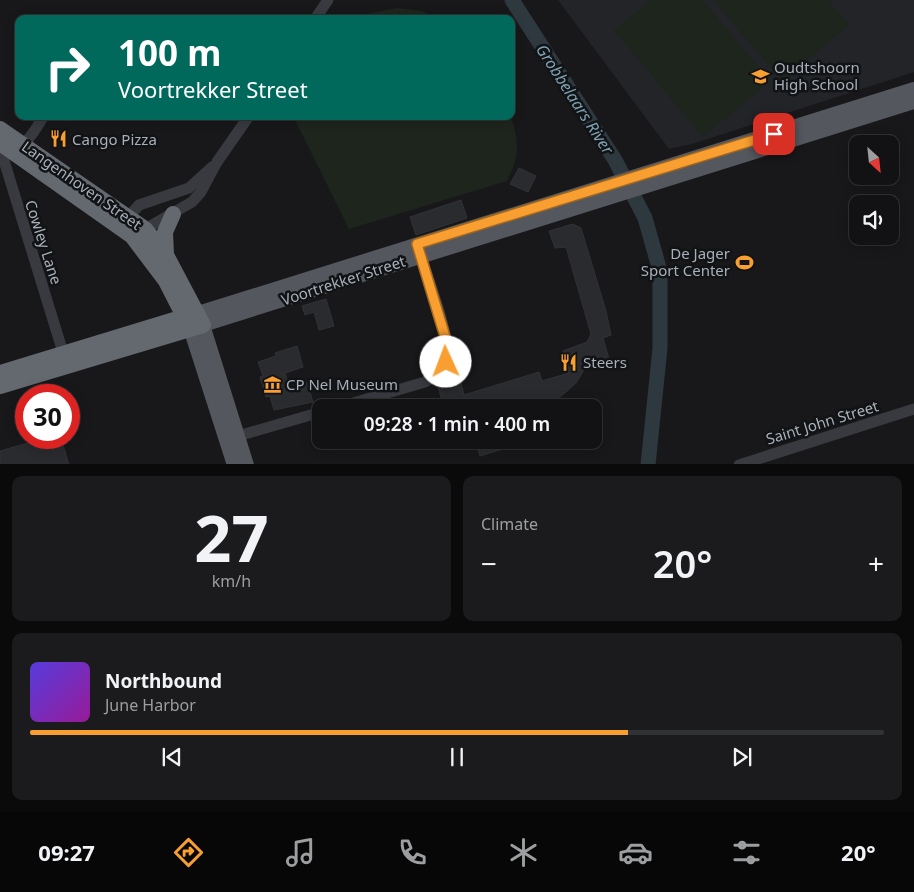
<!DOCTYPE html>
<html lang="en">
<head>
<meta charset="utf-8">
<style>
	body { margin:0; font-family:"Noto Sans",sans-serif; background:#1b1b1d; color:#f1f3f6; height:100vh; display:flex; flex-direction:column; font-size:19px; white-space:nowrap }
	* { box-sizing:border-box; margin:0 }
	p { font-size:16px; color:#9c9ea0 }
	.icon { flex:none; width:28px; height:28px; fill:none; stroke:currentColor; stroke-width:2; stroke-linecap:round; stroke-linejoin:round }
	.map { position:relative; height:464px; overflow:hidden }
	.side { display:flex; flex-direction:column; gap:12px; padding:12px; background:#0a0a0b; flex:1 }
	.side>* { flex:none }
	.hud { position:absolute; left:15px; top:15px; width:500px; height:105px; border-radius:10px; box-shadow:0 2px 12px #0003,0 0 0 1px #313234; background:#00695c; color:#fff; overflow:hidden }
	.needle { width:32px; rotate:153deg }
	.tools { position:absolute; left:849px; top:135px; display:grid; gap:10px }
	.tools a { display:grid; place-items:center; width:50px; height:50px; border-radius:10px; background:#121214; box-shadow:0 2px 12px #0003,0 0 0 1px #313234; font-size:25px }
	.speed { position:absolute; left:15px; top:384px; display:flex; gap:10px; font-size:25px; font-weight:700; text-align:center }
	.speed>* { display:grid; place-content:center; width:65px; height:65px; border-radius:50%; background:#121214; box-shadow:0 2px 12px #0003,0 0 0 1px #313234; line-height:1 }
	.speed .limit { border:8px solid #d22; background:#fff; color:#111 }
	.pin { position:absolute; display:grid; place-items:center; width:42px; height:42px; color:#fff; margin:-21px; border-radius:10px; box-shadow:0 2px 8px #0006 }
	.me { position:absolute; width:55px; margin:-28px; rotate:358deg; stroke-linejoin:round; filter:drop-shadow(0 0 4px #0008) }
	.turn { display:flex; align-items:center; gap:18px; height:105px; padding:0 20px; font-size:22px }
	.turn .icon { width:65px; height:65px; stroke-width:2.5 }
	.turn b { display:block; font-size:35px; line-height:42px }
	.big { font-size:38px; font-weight:600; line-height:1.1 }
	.side .card { flex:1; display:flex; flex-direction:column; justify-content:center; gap:8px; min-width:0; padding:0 18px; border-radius:10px; background:#1b1b1d }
	.side .dial { align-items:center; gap:0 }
	.dial b { font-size:65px; line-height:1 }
	.song { display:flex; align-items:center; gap:15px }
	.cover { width:60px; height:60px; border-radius:8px; background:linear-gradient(135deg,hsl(250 70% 55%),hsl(300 70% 35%)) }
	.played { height:5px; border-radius:2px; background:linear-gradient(90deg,#f99e30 70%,#313234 70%) }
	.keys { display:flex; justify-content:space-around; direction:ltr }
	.heat { display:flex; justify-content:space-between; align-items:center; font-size:28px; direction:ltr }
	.side .tiles { flex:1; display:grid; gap:12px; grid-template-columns:1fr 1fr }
	.card:last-child { grid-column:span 2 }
	.trip { position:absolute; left:312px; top:399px; width:290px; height:50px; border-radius:10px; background:#121214; box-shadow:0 2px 12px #0003,0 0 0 1px #313234; font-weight:600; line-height:50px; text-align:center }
	.dock { display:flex; height:80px; justify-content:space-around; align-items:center; background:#070708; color:#9c9ea0 }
	.dock .icon { width:35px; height:35px }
	.dock .active { color:#f99e30 }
	.dock b { font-size:22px; color:#f1f3f6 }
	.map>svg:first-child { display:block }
	.built { fill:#232427 }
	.green { fill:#1d251d }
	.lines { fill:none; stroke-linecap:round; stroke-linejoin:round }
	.river { stroke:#2d393f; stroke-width:15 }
	.building { fill:#2a2b2e; stroke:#313236 }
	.minor { stroke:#383a3f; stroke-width:11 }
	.major { stroke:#54575e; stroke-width:14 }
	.highway { stroke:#646970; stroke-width:16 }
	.route-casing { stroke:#a2671f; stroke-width:12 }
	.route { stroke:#f99e30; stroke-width:9 }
	.labels { text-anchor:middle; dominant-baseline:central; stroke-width:5; stroke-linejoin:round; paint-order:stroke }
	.poi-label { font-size:15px; fill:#a9b0ba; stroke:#121315; text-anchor:start }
	.street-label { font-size:15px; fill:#a9b0ba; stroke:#121315 }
	.water-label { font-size:16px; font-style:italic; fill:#7fa3b6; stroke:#121315 }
</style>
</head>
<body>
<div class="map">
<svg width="914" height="465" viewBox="0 0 914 465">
	<rect width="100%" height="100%" fill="#18181a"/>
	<path class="built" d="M558,0H914V72L692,144L669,149Z"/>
	<path class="green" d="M651,0H702L770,81L703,137L614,30Z
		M713,0H828L849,25L782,81Z
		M397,8L422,11L435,19H357L366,14Z
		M293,116H511C519,143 520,156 507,181L349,229Z"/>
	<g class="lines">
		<path class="river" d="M512,0L615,160L645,218L660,271V348L648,465"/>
	</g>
	<path class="building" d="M519,168L536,176L528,192L510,184Z
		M461,200L467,218L416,235L410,217Z
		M573,224L581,228L606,311L611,335L603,338L609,359L585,368L576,383L551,405V408H444L437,383L446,376L451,368L457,367L464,395L539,372L542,381L569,373L563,351L587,342L591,334L566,247L555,248L549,231Z
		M326,299L334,326L319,330L314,312L305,315L302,306Z
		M297,346L303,367L285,373L290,388L307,382L313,402L274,410L270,396L266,397L260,377L263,376L258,362L276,356L275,353Z
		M45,438H61L69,465H0V451Z
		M475,440H526V442L480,456Z"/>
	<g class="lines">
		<path class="minor" d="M315,19L328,0
			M44,116C32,133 28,149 5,147L2,154L65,359
			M124,222L139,205L189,188L212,167
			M140,232L192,202L201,192L217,162L249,116
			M336,408L425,382C434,376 444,370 446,360C452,337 426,275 419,250
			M238,436L321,412
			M739,465L914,409"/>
		<path class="major" d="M198,313L914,89
			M190,328L234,465
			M247,465L203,325L914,102"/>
		<path class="highway" d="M0,129L145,229L166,255L203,325L0,386
			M0,143L132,236L166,281L190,328
			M166,255L165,232L173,214
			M0,373L194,314"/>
	</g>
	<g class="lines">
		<defs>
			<path id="route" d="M446,362L447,343L417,244L774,134"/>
		</defs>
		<use href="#route" class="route-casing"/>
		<use href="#route" class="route"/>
	</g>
	<defs>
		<symbol id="school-bare" viewBox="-9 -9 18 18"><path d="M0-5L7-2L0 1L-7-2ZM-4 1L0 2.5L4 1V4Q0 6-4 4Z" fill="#f99e30" stroke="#121315" stroke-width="2.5" paint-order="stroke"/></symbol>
		<symbol id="restaurant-bare" viewBox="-9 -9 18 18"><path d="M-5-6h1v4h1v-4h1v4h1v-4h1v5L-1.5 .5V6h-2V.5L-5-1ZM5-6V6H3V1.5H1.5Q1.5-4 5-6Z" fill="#f99e30" stroke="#121315" stroke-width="2.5" paint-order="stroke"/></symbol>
		<symbol id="stadium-bare" viewBox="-9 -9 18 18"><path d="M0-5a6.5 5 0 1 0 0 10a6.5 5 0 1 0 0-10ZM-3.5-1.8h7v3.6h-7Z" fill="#f99e30" stroke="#121315" stroke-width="2.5" paint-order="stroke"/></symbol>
		<symbol id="museum-bare" viewBox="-9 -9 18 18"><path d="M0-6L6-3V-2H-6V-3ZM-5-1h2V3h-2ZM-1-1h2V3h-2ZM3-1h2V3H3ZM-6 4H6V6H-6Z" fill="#f99e30" stroke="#121315" stroke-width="2.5" paint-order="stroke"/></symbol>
	</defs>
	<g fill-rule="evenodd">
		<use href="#school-bare" x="748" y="64" width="25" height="25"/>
		<use href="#restaurant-bare" x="46" y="126" width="25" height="25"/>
		<use href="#stadium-bare" x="732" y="250" width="25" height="25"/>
		<use href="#restaurant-bare" x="556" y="350" width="25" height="25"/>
		<use href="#museum-bare" x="260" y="372" width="25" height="25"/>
	</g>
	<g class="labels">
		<g class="poi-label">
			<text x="774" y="67">Oudtshoorn<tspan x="774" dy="17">High School</tspan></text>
			<text x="72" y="139">Cango Pizza</text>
			<text x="730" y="253" text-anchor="end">De Jager<tspan x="730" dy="17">Sport Center</tspan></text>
			<text x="583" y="362">Steers</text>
			<text x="286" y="384">CP Nel Museum</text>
		</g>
		<g class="street-label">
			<text transform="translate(82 185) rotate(35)">Langenhoven Street</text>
			<text transform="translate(44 242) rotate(72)">Cowley Lane</text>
			<text transform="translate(343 280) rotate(-18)">Voortrekker Street</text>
			<text transform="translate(822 422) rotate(-17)">Saint John Street</text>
		</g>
		<g class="water-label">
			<text transform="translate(575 99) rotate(57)">Grobbelaars River</text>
		</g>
	</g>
</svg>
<div class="tools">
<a><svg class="needle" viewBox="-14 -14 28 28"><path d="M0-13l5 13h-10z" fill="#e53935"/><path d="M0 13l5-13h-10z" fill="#9c9ea0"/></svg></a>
<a><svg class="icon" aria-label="sound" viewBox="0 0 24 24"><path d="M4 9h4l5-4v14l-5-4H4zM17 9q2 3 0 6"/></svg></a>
</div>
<div class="speed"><div class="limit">30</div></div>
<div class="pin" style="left:774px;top:134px;background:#d93025"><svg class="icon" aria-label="arrive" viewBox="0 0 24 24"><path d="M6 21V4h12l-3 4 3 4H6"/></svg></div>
<svg class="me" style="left:446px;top:362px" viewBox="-20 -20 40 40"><circle r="19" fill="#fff"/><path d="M0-13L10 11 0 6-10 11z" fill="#f99e30"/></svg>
<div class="trip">09:28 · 1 min · 400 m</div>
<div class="hud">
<div class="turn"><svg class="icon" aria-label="right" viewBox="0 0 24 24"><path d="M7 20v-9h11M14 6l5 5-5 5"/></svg><div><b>100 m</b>Voortrekker Street</div></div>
</div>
</div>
<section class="side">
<div class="tiles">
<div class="card dial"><b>27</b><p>km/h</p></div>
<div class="card"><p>Climate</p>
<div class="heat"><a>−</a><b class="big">20°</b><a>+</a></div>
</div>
<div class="card">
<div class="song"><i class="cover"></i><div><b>Northbound</b><p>June Harbor</p></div></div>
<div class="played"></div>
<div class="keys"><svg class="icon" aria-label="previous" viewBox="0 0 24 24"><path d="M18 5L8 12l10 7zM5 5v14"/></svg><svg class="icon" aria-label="pause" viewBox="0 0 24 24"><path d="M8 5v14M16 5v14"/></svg><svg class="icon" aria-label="next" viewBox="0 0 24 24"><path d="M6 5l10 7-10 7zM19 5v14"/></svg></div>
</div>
</div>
</section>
<nav class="dock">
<b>09:27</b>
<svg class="icon active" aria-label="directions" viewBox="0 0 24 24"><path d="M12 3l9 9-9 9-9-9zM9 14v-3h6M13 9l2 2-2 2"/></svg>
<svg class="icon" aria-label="music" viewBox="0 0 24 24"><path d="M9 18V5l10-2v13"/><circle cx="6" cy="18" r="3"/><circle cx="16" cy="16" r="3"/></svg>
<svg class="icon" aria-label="phone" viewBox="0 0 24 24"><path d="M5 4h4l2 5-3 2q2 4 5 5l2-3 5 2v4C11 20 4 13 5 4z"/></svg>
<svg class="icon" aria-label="climate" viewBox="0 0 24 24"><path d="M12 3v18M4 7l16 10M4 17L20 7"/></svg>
<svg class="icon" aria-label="car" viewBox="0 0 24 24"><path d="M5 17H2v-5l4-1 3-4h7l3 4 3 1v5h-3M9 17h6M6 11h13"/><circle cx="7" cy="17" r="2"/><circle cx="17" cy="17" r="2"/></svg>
<svg class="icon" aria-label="filters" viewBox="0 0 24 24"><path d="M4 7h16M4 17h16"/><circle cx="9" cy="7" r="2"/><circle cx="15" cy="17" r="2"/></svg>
<b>20°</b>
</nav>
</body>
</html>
